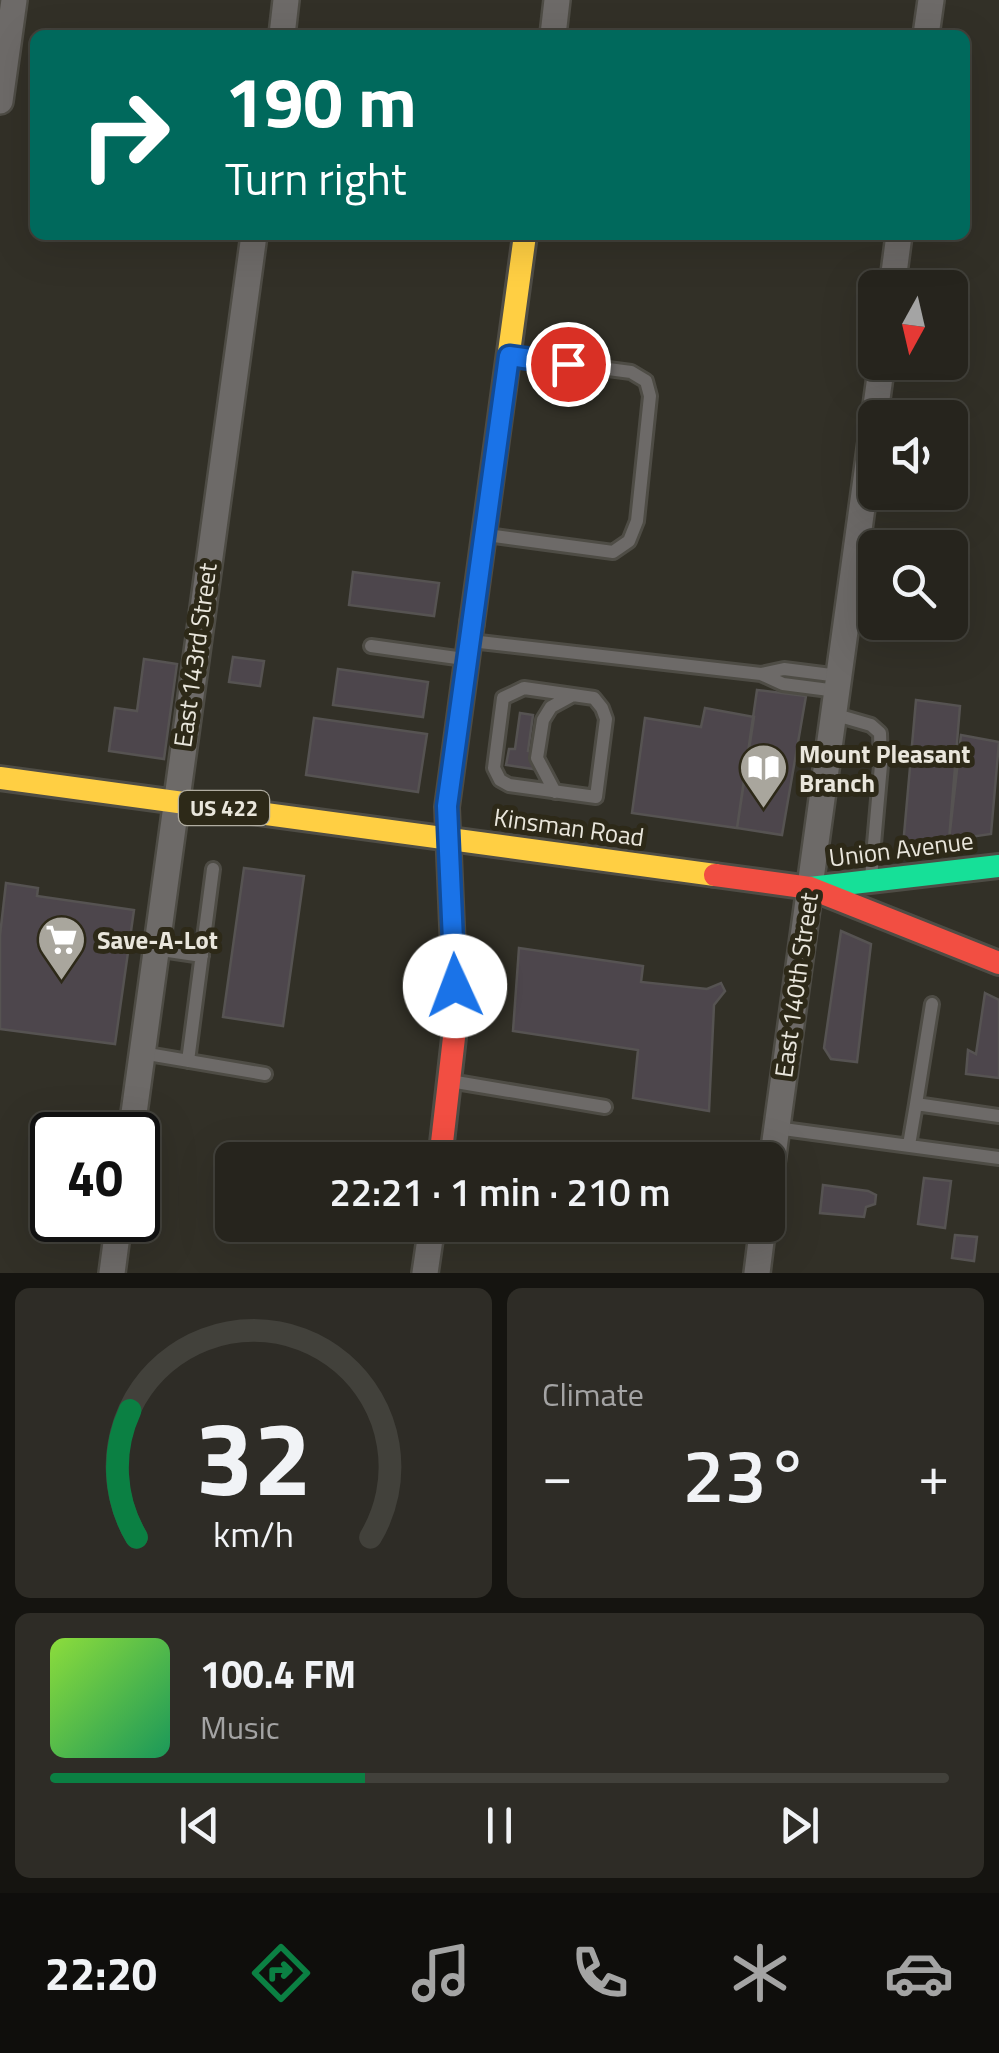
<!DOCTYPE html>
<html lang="en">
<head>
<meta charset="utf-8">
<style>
	body { margin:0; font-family:"Titillium Web",sans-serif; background:#2e2c26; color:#f1f3f6; height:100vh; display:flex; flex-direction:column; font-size:38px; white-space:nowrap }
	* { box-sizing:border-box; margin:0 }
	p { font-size:32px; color:#a4a4a4 }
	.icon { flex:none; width:55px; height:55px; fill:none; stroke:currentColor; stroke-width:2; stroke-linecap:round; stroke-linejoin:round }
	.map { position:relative; height:1273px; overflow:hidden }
	.panel { display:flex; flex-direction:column; gap:15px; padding:15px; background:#151410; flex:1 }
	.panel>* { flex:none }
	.top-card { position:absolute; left:30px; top:30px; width:940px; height:210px; border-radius:15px; box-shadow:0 10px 40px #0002,0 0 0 2px #42413b; background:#00695c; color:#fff; overflow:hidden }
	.needle { width:65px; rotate:188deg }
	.buttons { position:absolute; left:858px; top:270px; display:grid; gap:20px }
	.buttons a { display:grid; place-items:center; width:110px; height:110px; border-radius:15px; background:#26241d; box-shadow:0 10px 40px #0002,0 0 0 2px #42413b; font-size:50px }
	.speed { position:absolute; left:30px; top:1112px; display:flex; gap:20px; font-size:50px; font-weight:700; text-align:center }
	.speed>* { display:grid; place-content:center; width:130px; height:130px; border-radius:50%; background:#26241d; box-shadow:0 10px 40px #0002,0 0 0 2px #42413b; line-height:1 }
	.speed .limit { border:5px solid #111; border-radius:15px; background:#fff; color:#111 }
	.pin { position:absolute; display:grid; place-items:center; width:85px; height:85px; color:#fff; margin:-42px; border:5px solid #fff; border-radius:50%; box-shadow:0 2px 10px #0007 }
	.me { position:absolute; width:110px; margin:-55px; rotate:358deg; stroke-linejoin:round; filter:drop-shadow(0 0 8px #0008) }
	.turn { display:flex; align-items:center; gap:35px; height:210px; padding:0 30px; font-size:45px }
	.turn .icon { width:130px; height:130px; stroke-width:2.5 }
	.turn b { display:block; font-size:70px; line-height:85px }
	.big { font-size:75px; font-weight:600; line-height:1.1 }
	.panel .widget { flex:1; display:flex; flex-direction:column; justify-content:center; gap:15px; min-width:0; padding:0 35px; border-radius:15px; background:#2e2c26 }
	.panel .dial { align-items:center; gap:0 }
	.dial svg { height:260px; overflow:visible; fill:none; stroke:#42413b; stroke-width:7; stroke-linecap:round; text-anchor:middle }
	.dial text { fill:#f1f3f6; stroke:none }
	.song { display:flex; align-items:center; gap:30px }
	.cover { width:120px; height:120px; border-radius:15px; background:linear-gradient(135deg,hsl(90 70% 55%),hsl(150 70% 35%)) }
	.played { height:10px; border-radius:5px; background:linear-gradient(90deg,#0b8043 35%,#42413b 35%) }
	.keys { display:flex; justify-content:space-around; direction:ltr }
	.heat { display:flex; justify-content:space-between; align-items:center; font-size:55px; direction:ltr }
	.panel .tiles { flex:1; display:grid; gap:15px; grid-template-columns:1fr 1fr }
	.widget:last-child { grid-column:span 2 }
	.trip { position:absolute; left:215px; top:1142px; width:570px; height:100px; border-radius:15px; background:#26241d; box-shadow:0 10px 40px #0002,0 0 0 2px #42413b; font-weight:600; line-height:100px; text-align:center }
	.tab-bar { display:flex; height:160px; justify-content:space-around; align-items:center; background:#0f0e0c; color:#a4a4a4 }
	.tab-bar .icon { width:70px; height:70px }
	.tab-bar .current { color:#0b8043 }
	.tab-bar b { font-size:45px; color:#f1f3f6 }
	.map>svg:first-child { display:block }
	.building { fill:#4d464c; stroke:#565352; stroke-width:2.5 }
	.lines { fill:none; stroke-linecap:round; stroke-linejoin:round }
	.lane-casing { stroke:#4e4c45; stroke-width:18 }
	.street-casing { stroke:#4e4c45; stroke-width:30 }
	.fast-casing { stroke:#4e4c45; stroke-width:28 }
	.slow-casing { stroke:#4e4c45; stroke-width:28 }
	.jam-casing { stroke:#4e4c45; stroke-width:28 }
	.lane { stroke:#6d6a68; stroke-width:12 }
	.street { stroke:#6d6a68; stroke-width:25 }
	.fast { stroke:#16e098; stroke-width:22 }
	.slow { stroke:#ffcf43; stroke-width:22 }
	.jam { stroke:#f24e42; stroke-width:22 }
	.route-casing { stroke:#114b97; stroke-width:25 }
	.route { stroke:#1a73e8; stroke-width:18 }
	.labels { text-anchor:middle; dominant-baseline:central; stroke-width:10; stroke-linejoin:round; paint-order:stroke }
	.shield { fill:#2d2918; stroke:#b1ada1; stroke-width:2.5 }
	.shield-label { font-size:22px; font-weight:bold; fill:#e9e6dc }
	.street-label { font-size:25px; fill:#e9e6dc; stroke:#2d2918 }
	.poi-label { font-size:25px; font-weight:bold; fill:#e9e6dc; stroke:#2d2918; text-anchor:start }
</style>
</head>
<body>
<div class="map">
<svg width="999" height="1273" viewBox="0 0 999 1273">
	<rect width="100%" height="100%" fill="#323027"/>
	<path class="building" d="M353,572L439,583L434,616L349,605Z
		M233,657L264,661L260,686L229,682Z
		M144,659L177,664L164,759L109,751L115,708L137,711Z
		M338,669L428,682L423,717L333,705Z
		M757,690L806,696L782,835L737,828Z
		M916,700L960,706L949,840L903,846Z
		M705,708L754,717L737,828L632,813L645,718L701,727Z
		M520,713L533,715L528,751L535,752L533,769L506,765L509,749H515Z
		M314,718L427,734L418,792L306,775Z
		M961,735L999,742L991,834L949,840Z
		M244,868L304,876L283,1026L223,1017Z
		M6,883L38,888L37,896L134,910L115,1044L0,1029V935Z
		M841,931L871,944L857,1062L831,1059L824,1048Z
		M519,948L643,966L641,982L707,989L721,983L725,991L714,1005L709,1111L633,1098L638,1050L513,1031Z
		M985,993L999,1000V1078L966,1074L968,1050L976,1054Z
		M924,1178L951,1181L945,1228L918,1224Z
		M823,1185L868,1191L876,1195L875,1204L866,1207L864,1217L820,1213Z
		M955,1235L977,1237L974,1261L952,1258Z"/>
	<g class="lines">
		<defs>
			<path id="lane" d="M487,535L613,552L629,541L637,521L650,396L646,381L631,372L510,356
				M471,641L761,674
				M371,646L464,659
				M524,688L594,698L602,708L606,719L596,797L509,785L500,780L494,768L503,698Z
				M837,691L783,684L761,674L784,669L839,676
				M833,714L871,725L880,733L881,765L871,878
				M555,792L537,758L543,720L551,707L573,695
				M155,949L202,956
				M932,1004L916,1104L999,1116
				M142,1053L265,1074
				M188,1061L213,869
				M450,1081L605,1107
				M776,1128L999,1158
				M909,1145L916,1104"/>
			<path id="street" d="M282,35L286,0
				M553,35L557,0
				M926,35L931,0
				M0,101L14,0
				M892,288L899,235
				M131,1135L254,235
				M768,1192L882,362
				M112,1273L119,1220
				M425,1273L432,1225
				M757,1273L763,1225"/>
			<path id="fast" d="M810,888L999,866"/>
			<path id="slow" d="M472,623L525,235
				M0,778L715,875"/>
			<path id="jam" d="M715,875L810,888L999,963
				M440,1160L456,1020L447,807L472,623"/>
		</defs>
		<use href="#lane" class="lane-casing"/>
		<use href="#street" class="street-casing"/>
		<use href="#fast" class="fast-casing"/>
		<use href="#slow" class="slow-casing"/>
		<use href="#jam" class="jam-casing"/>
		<use href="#lane" class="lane"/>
		<use href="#street" class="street"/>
		<use href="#fast" class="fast"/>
		<use href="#slow" class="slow"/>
		<use href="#jam" class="jam"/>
	</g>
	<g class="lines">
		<defs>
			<path id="route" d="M455,986L447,806L509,356L568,364"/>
		</defs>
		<use href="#route" class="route-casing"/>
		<use href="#route" class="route"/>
	</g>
	<defs>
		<symbol id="library-pin" viewBox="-11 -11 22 30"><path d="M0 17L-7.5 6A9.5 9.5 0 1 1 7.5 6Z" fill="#a9a69d" stroke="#2d2918"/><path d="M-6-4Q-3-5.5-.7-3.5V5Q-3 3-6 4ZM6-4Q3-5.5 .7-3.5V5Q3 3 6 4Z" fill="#fff"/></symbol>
		<symbol id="supermarket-pin" viewBox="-11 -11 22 30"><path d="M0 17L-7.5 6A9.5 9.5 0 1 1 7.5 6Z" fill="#a9a69d" stroke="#2d2918"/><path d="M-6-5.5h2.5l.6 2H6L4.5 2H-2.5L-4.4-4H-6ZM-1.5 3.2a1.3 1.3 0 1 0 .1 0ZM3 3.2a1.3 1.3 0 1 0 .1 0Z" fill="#fff"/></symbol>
	</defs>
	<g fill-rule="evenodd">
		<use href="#library-pin" x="736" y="740" width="55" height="75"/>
		<use href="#supermarket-pin" x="34" y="912" width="55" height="75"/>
	</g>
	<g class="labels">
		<rect class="shield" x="179" y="791" width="90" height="34" rx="8"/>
		<g class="shield-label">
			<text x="224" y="808">US 422</text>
		</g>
		<g class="street-label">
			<text transform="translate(195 655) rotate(-82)">East 143rd Street</text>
			<text transform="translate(569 827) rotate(8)">Kinsman Road</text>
			<text transform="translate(901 849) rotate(-7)">Union Avenue</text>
			<text transform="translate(796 985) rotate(-82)">East 140th Street</text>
		</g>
		<g class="poi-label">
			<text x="799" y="754">Mount Pleasant<tspan x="799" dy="29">Branch</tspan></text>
			<text x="97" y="940">Save-A-Lot</text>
		</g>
	</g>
</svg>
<div class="buttons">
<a><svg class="needle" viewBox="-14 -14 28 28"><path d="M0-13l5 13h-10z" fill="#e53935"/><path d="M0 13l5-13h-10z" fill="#a4a4a4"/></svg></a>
<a><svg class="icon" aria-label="sound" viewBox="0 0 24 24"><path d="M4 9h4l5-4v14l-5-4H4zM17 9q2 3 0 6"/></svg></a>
<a><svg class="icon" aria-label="search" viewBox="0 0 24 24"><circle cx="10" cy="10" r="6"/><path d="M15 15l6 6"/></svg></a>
</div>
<div class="speed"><div class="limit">40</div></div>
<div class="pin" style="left:568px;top:364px;background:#d93025"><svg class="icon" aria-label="arrive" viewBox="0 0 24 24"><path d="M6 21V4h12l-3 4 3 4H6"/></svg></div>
<svg class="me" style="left:455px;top:986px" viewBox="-20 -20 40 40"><circle r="19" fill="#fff"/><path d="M0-13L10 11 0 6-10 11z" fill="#1a73e8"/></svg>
<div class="trip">22:21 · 1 min · 210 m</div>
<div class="top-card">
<div class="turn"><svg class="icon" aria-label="right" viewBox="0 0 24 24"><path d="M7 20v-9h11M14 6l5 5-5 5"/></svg><div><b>190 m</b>Turn right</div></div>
</div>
</div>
<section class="panel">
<div class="tiles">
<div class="widget dial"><svg viewBox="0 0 100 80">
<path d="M14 69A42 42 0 1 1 86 69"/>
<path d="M14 69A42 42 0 0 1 12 30" stroke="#0b8043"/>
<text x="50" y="56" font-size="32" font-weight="700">32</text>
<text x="50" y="72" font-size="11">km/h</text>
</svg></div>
<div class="widget"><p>Climate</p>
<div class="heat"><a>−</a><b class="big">23°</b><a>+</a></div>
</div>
<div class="widget">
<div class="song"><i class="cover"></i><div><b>100.4 FM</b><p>Music</p></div></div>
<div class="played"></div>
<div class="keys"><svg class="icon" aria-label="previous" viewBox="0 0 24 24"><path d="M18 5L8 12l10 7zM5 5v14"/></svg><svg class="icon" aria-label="pause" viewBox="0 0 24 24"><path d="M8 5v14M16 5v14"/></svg><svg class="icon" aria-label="next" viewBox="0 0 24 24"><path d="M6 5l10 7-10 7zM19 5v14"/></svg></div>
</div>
</div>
</section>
<nav class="tab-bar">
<b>22:20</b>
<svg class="icon current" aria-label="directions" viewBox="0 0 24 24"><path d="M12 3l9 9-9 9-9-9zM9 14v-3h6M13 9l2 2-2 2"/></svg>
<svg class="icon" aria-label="music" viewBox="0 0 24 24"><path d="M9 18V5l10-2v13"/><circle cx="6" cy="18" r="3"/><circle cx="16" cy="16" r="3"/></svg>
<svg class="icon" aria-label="phone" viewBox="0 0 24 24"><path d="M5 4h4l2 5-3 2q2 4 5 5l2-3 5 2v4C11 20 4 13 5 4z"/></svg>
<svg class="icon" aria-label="climate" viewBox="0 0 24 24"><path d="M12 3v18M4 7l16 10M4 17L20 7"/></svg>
<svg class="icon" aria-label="car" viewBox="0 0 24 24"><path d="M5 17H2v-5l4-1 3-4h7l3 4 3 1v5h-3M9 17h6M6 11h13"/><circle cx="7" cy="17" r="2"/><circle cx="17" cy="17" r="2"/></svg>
</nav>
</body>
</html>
